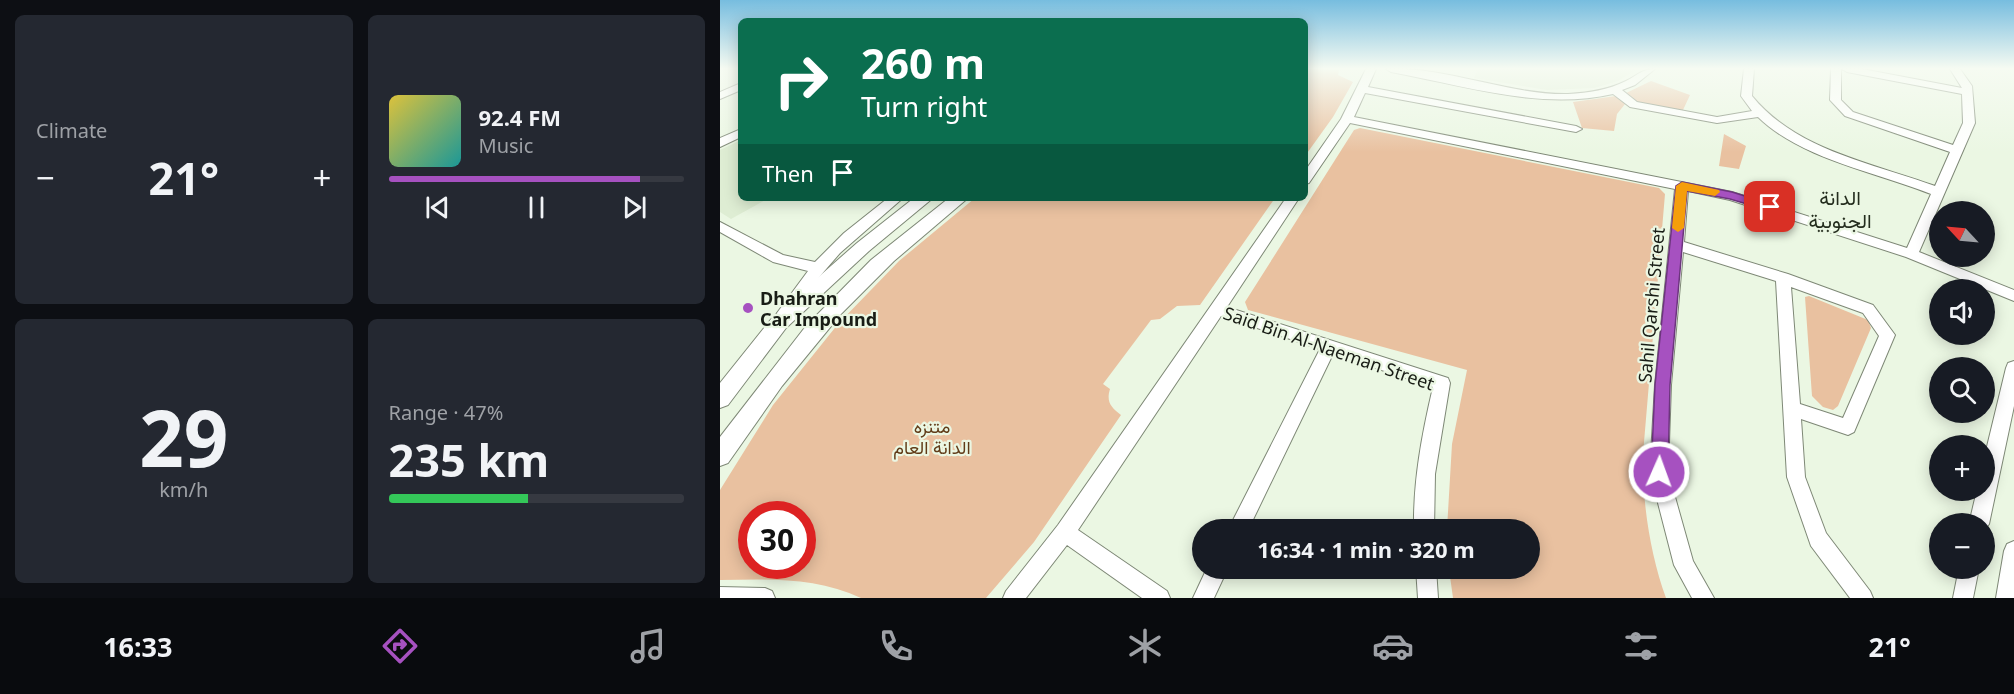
<!DOCTYPE html>
<html lang="en">
<head>
<meta charset="utf-8">
<style>
	body { margin:0; font-family:"Noto Sans",Vazirmatn,sans-serif; background:#242831; color:#f1f3f6; height:100vh; display:flex; flex-direction:column; font-size:22px; white-space:nowrap }
	* { box-sizing:border-box; margin:0 }
	p { font-size:20px; color:#9ea1a6 }
	.icon { flex:none; width:33px; height:33px; fill:none; stroke:currentColor; stroke-width:2; stroke-linecap:round; stroke-linejoin:round }
	.map { position:relative; flex:1; overflow:hidden }
	.sheet { display:flex; flex-direction:column; gap:15px; padding:15px; background:#0d0f14; width:720px }
	.sheet>* { flex:none }
	.top-card { position:absolute; left:18px; top:18px; width:570px; height:183px; border-radius:9px; box-shadow:0 3px 15px #0003; background:#0b6e4f; color:#fff; overflow:hidden }
	.needle { width:39px; rotate:296deg }
	.fabs { position:absolute; left:1209px; top:201px; display:grid; gap:12px }
	.fabs a { display:grid; place-items:center; width:66px; height:66px; border-radius:50%; background:#171b24; box-shadow:0 3px 15px #0003; font-size:30px }
	.speed { position:absolute; left:18px; top:501px; display:flex; gap:12px; font-size:30px; font-weight:700; text-align:center }
	.speed>* { display:grid; place-content:center; width:78px; height:78px; border-radius:50%; background:#171b24; box-shadow:0 3px 15px #0003; line-height:1 }
	.speed .limit { border:9px solid #d22; background:#fff; color:#111 }
	.pin { position:absolute; display:grid; place-items:center; width:51px; height:51px; color:#fff; margin:-26px; border-radius:12px; box-shadow:0 3px 9px #0006 }
	.me { position:absolute; width:66px; margin:-33px; rotate:2deg; stroke-linejoin:round; filter:drop-shadow(0 0 4px #0008) }
	.turn { display:flex; align-items:center; gap:21px; height:126px; padding:0 24px; font-size:27px }
	.turn .icon { width:78px; height:78px; stroke-width:2.5 }
	.turn b { display:block; font-size:42px; line-height:51px }
	.then { display:flex; align-items:center; height:57px; padding:0 24px; background:#0003; gap:12px; font-size:22px }
	.big { font-size:45px; font-weight:700; line-height:1.1 }
	.sheet .tile { flex:1; display:flex; flex-direction:column; justify-content:center; gap:9px; min-width:0; padding:0 21px; border-radius:9px; background:#242831 }
	.sheet .dial { align-items:center; gap:0 }
	.dial b { font-size:78px; line-height:1 }
	.song { display:flex; align-items:center; gap:18px }
	.cover { width:72px; height:72px; border-radius:9px; background:linear-gradient(135deg,hsl(50 70% 55%),hsl(180 70% 35%)) }
	.played { height:6px; border-radius:3px; background:linear-gradient(90deg,#a651c0 85%,#363941 85%) }
	.keys { display:flex; justify-content:space-around; direction:ltr }
	.heat { display:flex; justify-content:space-between; align-items:center; font-size:33px; direction:ltr }
	.charge { height:9px; border-radius:4px; background:linear-gradient(90deg,#34c759 47%,#363941 0) }
	.sheet .tiles { flex:1; display:grid; gap:15px; grid-template-columns:repeat(2,1fr) }
	.trip { position:absolute; left:472px; top:519px; width:348px; height:60px; border-radius:30px; background:#171b24; box-shadow:0 3px 15px #0003; font-weight:700; line-height:60px; text-align:center }
	.dock { display:flex; height:96px; justify-content:space-around; align-items:center; background:#090b0e; color:#9ea1a6 }
	.dock .icon { width:42px; height:42px }
	.dock .selected { color:#a651c0 }
	.dock b { font-size:27px; color:#f1f3f6 }
	main { display:flex; flex:1; min-height:0 }
	.map>svg:first-child { display:block }
	.built { fill:#deedd3 }
	.green { fill:#e9c1a0; fill-rule:evenodd }
	.lines { fill:none; stroke-linecap:round; stroke-linejoin:round }
	.minor-casing { stroke:#7e8876; stroke-width:2 }
	.major-casing { stroke:#7e8876; stroke-width:2 }
	.minor { fill:#fff; fill-rule:evenodd }
	.major { fill:#fff; fill-rule:evenodd }
	.route { fill:#a651c0; stroke:#6c357d; stroke-width:1.5 }
	.slow { fill:#f59e0b }
	.poi-dot { fill:#a651c0; stroke:#ebf7e3; stroke-width:2 }
	.labels { text-anchor:middle; dominant-baseline:central; stroke-width:4.5; stroke-linejoin:round; paint-order:stroke }
	.poi-label { font-size:18px; font-weight:bold; fill:#181c15; stroke:#ebf7e3; text-anchor:start }
	.street-label { font-size:18px; fill:#181c15; stroke:#ebf7e3 }
	.park-label { font-size:18px; fill:#613c18; stroke:#ebf7e3 }
	.neighbourhood-label { font-size:20px; fill:#242d1e; stroke:#ebf7e3 }
</style>
</head>
<body>
<main>
<section class="sheet">
<div class="tiles">
<div class="tile"><p>Climate</p>
<div class="heat"><a>−</a><b class="big">21°</b><a>+</a></div>
</div>
<div class="tile">
<div class="song"><i class="cover"></i><div><b>92.4 FM</b><p>Music</p></div></div>
<div class="played"></div>
<div class="keys"><svg class="icon" aria-label="previous" viewBox="0 0 24 24"><path d="M18 5L8 12l10 7zM5 5v14"/></svg><svg class="icon" aria-label="pause" viewBox="0 0 24 24"><path d="M8 5v14M16 5v14"/></svg><svg class="icon" aria-label="next" viewBox="0 0 24 24"><path d="M6 5l10 7-10 7zM19 5v14"/></svg></div>
</div>
<div class="tile dial"><b>29</b><p>km/h</p></div>
<div class="tile"><p>Range · 47%</p><b class="big">235 km</b><div class="charge"></div></div>
</div>
</section>
<div class="map">
<svg width="1294" height="598" viewBox="0 0 1294 598">
	<rect width="100%" height="100%" fill="#ebf7e3"/>
	<path class="built" d="M758,69H917L898,81L874,88L827,90L754,78Z
		M21,140V198H49L11,219L0,212V150Z"/>
	<path class="green" d="M585,69L619,70L618,75L633,82L613,117L585,156Z
		M931,81L970,95L963,110L919,104L904,94Z
		M896,96L905,104L897,114L894,131L862,128L853,102Z
		M640,128L939,188L945,194L923,454C922,501 930,554 946,598H733L729,569L810,568V530L727,529L732,444L747,370L528,310L525,302L634,130Z
		M1004,134L1026,146L1019,169L999,166Z
		M255,198H555L480,305L457,306L440,319L431,320L383,384L390,389C386,402 391,407 401,415L314,542L266,598H141C97,577 48,579 0,580V490L53,405L118,324L179,261ZM32,514H82V566H32Z
		M1089,296L1148,320L1151,328L1118,406L1113,410L1103,407L1092,396L1085,297Z"/>
	<g class="lines">
		<defs>
			<path id="minor" d="M646,69H656L648,87L856,126L862,129L856,132L645,93L634,117L1012,192L1187,248L1211,194C1156,172 1081,159 1038,117L997,123L910,107L893,94C820,111 743,85 671,72L666,69C726,66 787,95 848,94C869,93 888,90 906,81C918,75 922,69 935,69L915,85L902,90L917,102L997,117L1032,111L1021,96L1024,69H1034L1032,96C1076,150 1151,163 1215,186L1230,152L1125,116L1110,100L1111,69H1121V100L1133,112L1233,145L1243,123L1242,94L1127,72L1122,69H1142L1242,88L1230,69H1240L1252,86L1255,123L1199,252L1294,290V301L1186,257L1010,200L968,191L964,242L1068,274L1153,305L1175,335L1134,432L1128,435L1081,419L1085,477L1106,533L1150,591L1153,598H1130L1091,546L1067,477L1056,281L963,252L951,385L948,472L973,561L994,598H972L954,565L930,472L935,385L955,189L630,123L589,183L585,184V171L621,119ZM1071,287L1143,313L1159,336L1123,418L1080,404Z
				M21,83V90L0,99V92Z
				M21,129V137L0,147V138Z
				M168,198H183L120,253L94,283L70,317H60L57,313L88,271L53,262L0,232V222L63,255L95,262L124,233Z
				M566,198H579L507,307L728,378L730,383L715,474L714,530H694C693,481 702,434 713,387L613,354L528,530H508L600,349L501,316L358,530L447,591L450,598H422L347,545L306,598H283L286,591L338,525Z
				M1294,361V406L1269,524L1264,531V524H1249L1257,490H1264V459L1286,368L1288,363Z
				M1294,541V598H1276L1284,551L1287,544Z
				M487,568H508L494,598H473Z
				M696,568H716L718,598H698Z
				M1239,568H1259L1253,598H1233Z
				M0,587L45,588L52,591L55,598H0Z"/>
			<path id="major" d="M194,198H213L149,251L66,328L8,405L0,408V383L52,318L137,243Z
				M229,198H248L174,261L121,314L62,386L8,463L0,466V437L86,326L151,260Z"/>
		</defs>
		<use href="#minor" class="minor-casing"/>
		<use href="#major" class="major-casing"/>
		<use href="#minor" class="minor"/>
		<use href="#major" class="major"/>
	</g>
	<linearGradient id="sky" x2="0" y2="1"><stop stop-color="#77bddf"/><stop offset="0.45" stop-color="#f6fbf2"/><stop offset="1" stop-color="#f6fbf2" stop-opacity="0"/></linearGradient>
	<rect width="1294" height="152" fill="url(#sky)"/>
	<path class="route" d="M962,182L1012,192L1054,205L1056,207L1050,211L1010,199L967,191L950,385L948,472L945,477L939,480L933,477L931,472L935,385L956,186Z"/>
	<path class="slow" d="M962,182L999,190L1000,192L995,196L967,191L964,228L958,232L952,228L956,186Z"/>
	<circle class="poi-dot" cx="28" cy="308" r="6"/>
	<g class="labels">
		<g class="poi-label">
			<text x="40" y="298">Dhahran<tspan x="40" dy="21">Car Impound</tspan></text>
		</g>
		<g class="street-label">
			<text transform="translate(931 305) rotate(-85)">Sahil Qarshi Street</text>
			<text transform="translate(609 348) rotate(19)">Said Bin Al-Naeman Street</text>
		</g>
		<g class="park-label">
			<text x="212" y="426">متنزه<tspan x="212" dy="21">الدانة العام</tspan></text>
		</g>
		<g class="neighbourhood-label">
			<text x="1120" y="197">الدانة<tspan x="1120" dy="23">الجنوبية</tspan></text>
		</g>
	</g>
</svg>
<div class="fabs">
<a><svg class="needle" viewBox="-14 -14 28 28"><path d="M0-13l5 13h-10z" fill="#e53935"/><path d="M0 13l5-13h-10z" fill="#9ea1a6"/></svg></a>
<a><svg class="icon" aria-label="sound" viewBox="0 0 24 24"><path d="M4 9h4l5-4v14l-5-4H4zM17 9q2 3 0 6"/></svg></a>
<a><svg class="icon" aria-label="search" viewBox="0 0 24 24"><circle cx="10" cy="10" r="6"/><path d="M15 15l6 6"/></svg></a>
<a>+</a>
<a>−</a>
</div>
<div class="speed"><div class="limit">30</div></div>
<div class="pin" style="left:1050px;top:207px;background:#d93025"><svg class="icon" aria-label="arrive" viewBox="0 0 24 24"><path d="M6 21V4h12l-3 4 3 4H6"/></svg></div>
<svg class="me" style="left:939px;top:472px" viewBox="-20 -20 40 40"><circle r="17" fill="#a651c0" stroke="#fff" stroke-width="3"/><path d="M0-11L8 9 0 5-8 9z" fill="#fff"/></svg>
<div class="trip">16:34 · 1 min · 320 m</div>
<div class="top-card">
<div class="turn"><svg class="icon" aria-label="right" viewBox="0 0 24 24"><path d="M7 20v-9h11M14 6l5 5-5 5"/></svg><div><b>260 m</b>Turn right</div></div>
<div class="then">Then<svg class="icon" aria-label="arrive" viewBox="0 0 24 24"><path d="M6 21V4h12l-3 4 3 4H6"/></svg></div>
</div>
</div>
</main>
<nav class="dock">
<b>16:33</b>
<svg class="icon selected" aria-label="directions" viewBox="0 0 24 24"><path d="M12 3l9 9-9 9-9-9zM9 14v-3h6M13 9l2 2-2 2"/></svg>
<svg class="icon" aria-label="music" viewBox="0 0 24 24"><path d="M9 18V5l10-2v13"/><circle cx="6" cy="18" r="3"/><circle cx="16" cy="16" r="3"/></svg>
<svg class="icon" aria-label="phone" viewBox="0 0 24 24"><path d="M5 4h4l2 5-3 2q2 4 5 5l2-3 5 2v4C11 20 4 13 5 4z"/></svg>
<svg class="icon" aria-label="climate" viewBox="0 0 24 24"><path d="M12 3v18M4 7l16 10M4 17L20 7"/></svg>
<svg class="icon" aria-label="car" viewBox="0 0 24 24"><path d="M5 17H2v-5l4-1 3-4h7l3 4 3 1v5h-3M9 17h6M6 11h13"/><circle cx="7" cy="17" r="2"/><circle cx="17" cy="17" r="2"/></svg>
<svg class="icon" aria-label="filters" viewBox="0 0 24 24"><path d="M4 7h16M4 17h16"/><circle cx="9" cy="7" r="2"/><circle cx="15" cy="17" r="2"/></svg>
<b>21°</b>
</nav>
</body>
</html>
